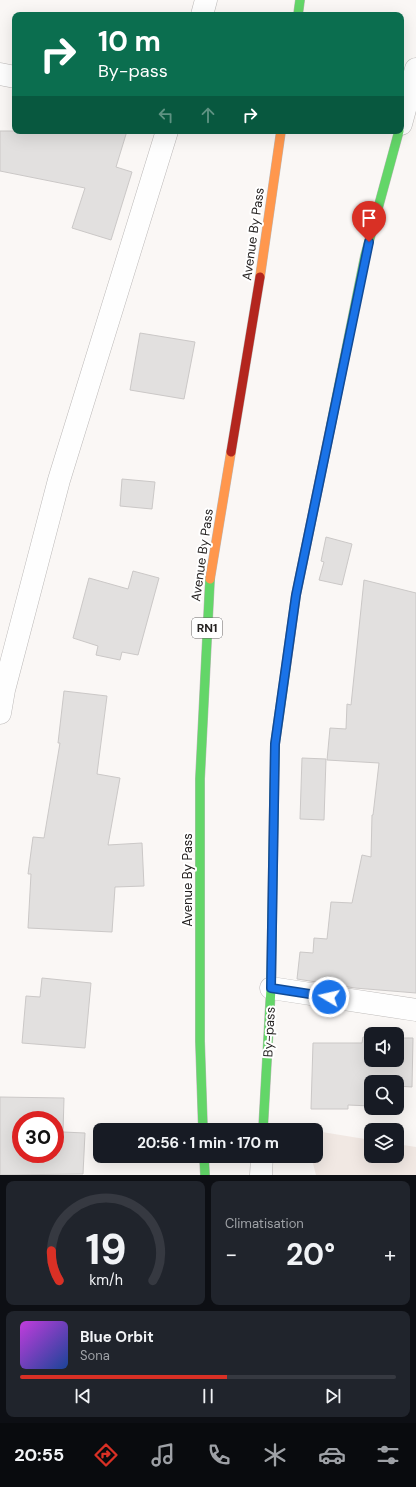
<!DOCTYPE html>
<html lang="fr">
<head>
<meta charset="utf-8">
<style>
	body { margin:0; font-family:"DM Sans",sans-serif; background:#20242c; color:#f1f3f6; height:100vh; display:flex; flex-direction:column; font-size:15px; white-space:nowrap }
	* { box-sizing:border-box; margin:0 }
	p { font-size:13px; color:#9ea1a6 }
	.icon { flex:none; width:22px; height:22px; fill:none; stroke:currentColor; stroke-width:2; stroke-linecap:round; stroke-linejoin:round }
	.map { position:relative; height:1175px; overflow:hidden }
	.drawer { display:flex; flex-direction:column; gap:6px; padding:6px; background:#0d0f14; flex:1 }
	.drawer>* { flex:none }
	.top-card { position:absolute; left:12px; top:12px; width:392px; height:122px; border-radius:8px; box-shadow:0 4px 16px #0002; background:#0b6e4f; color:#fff; overflow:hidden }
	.tools { position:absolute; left:364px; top:1027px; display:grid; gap:8px }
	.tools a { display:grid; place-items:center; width:40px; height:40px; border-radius:8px; background:#171b24; box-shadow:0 4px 16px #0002; font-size:20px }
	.speed { position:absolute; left:12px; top:1111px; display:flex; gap:8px; font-size:20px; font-weight:700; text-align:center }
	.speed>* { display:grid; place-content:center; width:52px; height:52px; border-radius:50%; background:#171b24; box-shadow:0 4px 16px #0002; line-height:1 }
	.speed .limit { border:6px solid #d22; background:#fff; color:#111 }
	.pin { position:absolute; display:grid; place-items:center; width:34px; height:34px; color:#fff; margin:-41px -17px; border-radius:50% 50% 50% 0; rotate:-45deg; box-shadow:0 0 4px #0007 }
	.pin .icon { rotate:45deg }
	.me { position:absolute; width:44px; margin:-22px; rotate:279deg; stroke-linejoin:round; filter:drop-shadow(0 0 3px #0008) }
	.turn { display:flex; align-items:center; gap:14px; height:84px; padding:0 20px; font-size:18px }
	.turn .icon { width:52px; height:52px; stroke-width:2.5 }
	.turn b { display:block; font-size:28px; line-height:34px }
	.lanes { display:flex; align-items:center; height:38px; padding:0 20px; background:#0003; justify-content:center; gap:20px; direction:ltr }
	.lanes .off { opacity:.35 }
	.big { font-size:30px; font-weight:700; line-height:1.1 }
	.drawer .tile { flex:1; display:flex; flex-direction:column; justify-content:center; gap:6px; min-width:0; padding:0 14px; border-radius:8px; background:#20242c }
	.drawer .dial { align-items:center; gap:0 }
	.dial svg { height:104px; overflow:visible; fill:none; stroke:#363941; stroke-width:7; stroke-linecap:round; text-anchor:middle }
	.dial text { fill:#f1f3f6; stroke:none }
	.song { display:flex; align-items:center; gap:12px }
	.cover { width:48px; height:48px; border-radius:6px; background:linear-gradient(135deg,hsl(290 70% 55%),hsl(220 70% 35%)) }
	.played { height:4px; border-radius:2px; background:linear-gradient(90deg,#d93025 55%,#363941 55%) }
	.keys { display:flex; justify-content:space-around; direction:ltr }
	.heat { display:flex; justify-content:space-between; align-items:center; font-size:22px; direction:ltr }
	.drawer .tiles { flex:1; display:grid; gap:6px; grid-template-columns:1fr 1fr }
	.tile:last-child { grid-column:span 2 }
	.trip { position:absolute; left:93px; top:1123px; width:230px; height:40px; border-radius:8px; background:#171b24; box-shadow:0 4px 16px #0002; font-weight:700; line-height:40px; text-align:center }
	.tab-bar { display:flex; height:64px; justify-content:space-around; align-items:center; background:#090b0e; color:#9ea1a6 }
	.tab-bar .icon { width:28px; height:28px }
	.tab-bar .on { color:#d93025 }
	.tab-bar b { font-size:18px; color:#f1f3f6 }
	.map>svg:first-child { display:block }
	.built { fill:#f1e8e3 }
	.building { fill:#e2e0df; stroke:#cbc8c7; fill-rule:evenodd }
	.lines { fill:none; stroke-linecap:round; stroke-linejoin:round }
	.street-casing { stroke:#bcb9b8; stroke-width:23 }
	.fast-casing { stroke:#bcb9b8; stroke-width:10 }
	.slow-casing { stroke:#bcb9b8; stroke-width:10 }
	.jam-casing { stroke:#bcb9b8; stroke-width:10 }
	.street { stroke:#fefefe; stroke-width:22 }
	.fast { stroke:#63d668; stroke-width:9 }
	.slow { stroke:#ff974d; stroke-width:9 }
	.jam { stroke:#b3261e; stroke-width:9 }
	.route-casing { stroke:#114b97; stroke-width:10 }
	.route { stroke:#1a73e8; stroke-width:7 }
	.labels { text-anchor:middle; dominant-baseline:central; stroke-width:4; stroke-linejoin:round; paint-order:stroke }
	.shield { fill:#fff; stroke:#666464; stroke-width:1 }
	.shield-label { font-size:12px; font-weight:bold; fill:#252221 }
	.street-label { font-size:13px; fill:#252221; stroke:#fff }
</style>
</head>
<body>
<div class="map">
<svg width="416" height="1175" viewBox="0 0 416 1175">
	<rect width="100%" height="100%" fill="#faf7f5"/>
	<path class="built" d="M316,1131L371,1140V1156H397V1144L416,1147V1175H316L311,1156H316Z"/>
	<path class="building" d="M0,131H127L116,167L132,172L111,240L72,228L85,188L0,171Z
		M140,333L195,342L184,399L130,390Z
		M122,479L155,482L152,509L120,506Z
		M326,537L352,544L342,585L319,580L324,562L321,561Z
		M133,571L159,578L138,655L122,652L120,660L96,655L98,646L73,638L89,578L128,589Z
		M364,580L416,593V993L355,988L297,979L300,952L313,953L314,938L327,939L331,902L352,903L362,855L371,857L372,815H373L379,763L327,760L330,728L346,729L347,704L351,705Z
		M64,691L107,696L97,774L120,778L108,845L142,843L144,886L115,887L112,932L28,928L31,874H28L33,837L44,838L60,743H58Z
		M302,758L326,759L324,820L300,819Z
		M42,978L91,983L85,1048L22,1043L26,996L40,997Z
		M363,1037H371V1060H397V1038H413L412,1087L397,1086V1082H371V1106L348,1105V1109H311L313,1043H362Z
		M0,1097L64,1098L63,1132L85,1133L83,1174L0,1175ZM21,1120H55V1154H21Z"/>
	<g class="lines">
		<defs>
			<path id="street" d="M202,15L206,0
				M0,74L15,77
				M401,124L416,69
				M0,713L4,690L59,480L167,131
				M271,988L416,1010
				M261,1175L262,1156"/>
			<path id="fast" d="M298,15L300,0
				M331,425L365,256L399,131
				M203,1130L200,1041V779L210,579
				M263,1130L271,988L275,744L286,667
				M204,1156L205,1175"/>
			<path id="slow" d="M260,277L281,131
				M210,579L231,452
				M286,667L296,595L331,425"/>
			<path id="jam" d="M231,452L260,277"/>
		</defs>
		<use href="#street" class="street-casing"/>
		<use href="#fast" class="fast-casing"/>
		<use href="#slow" class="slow-casing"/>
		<use href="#jam" class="jam-casing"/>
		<use href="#street" class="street"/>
		<use href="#fast" class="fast"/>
		<use href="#slow" class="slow"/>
		<use href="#jam" class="jam"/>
	</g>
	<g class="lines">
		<defs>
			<path id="route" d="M329,997L271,988L275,744L296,595L369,242"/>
		</defs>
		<use href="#route" class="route-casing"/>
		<use href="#route" class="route"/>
	</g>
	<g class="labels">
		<rect class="shield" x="192" y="618" width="30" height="20" rx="3"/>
		<g class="shield-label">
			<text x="207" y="628">RN1</text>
		</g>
		<g class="street-label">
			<text transform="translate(253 234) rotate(-82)">Avenue By Pass</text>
			<text transform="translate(202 555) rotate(-82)">Avenue By Pass</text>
			<text transform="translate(187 880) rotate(-90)">Avenue By Pass</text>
			<text transform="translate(269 1032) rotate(-87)">By-pass</text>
		</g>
	</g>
</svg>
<div class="tools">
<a><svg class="icon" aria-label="sound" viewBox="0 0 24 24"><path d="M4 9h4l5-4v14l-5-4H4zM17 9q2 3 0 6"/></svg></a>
<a><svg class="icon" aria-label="search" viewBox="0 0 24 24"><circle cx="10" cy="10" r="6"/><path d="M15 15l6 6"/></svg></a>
<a><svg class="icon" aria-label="layers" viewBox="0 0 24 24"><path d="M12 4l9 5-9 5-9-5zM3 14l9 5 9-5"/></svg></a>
</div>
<div class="speed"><div class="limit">30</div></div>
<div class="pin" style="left:369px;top:242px;background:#d93025"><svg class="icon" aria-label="arrive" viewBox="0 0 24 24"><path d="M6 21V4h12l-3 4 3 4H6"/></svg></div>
<svg class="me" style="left:329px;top:997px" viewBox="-20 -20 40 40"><circle r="17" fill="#1a73e8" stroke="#fff" stroke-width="3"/><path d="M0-11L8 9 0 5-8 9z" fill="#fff"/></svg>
<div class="trip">20:56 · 1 min · 170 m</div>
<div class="top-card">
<div class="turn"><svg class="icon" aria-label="right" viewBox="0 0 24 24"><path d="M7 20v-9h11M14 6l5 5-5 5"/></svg><div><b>10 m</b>By-pass</div></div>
<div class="lanes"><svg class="icon off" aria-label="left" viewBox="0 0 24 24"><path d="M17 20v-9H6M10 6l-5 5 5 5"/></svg><svg class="icon off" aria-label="ahead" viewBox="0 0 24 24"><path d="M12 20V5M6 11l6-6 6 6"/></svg><svg class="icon" aria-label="right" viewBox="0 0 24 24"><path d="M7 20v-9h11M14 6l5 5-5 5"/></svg></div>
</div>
</div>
<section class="drawer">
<div class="tiles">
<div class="tile dial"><svg viewBox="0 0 100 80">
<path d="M14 69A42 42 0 1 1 86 69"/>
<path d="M14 69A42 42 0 0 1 8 46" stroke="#d93025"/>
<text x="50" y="56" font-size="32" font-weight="700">19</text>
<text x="50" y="72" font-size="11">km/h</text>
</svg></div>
<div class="tile"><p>Climatisation</p>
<div class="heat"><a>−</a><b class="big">20°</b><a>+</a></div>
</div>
<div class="tile">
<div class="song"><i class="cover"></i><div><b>Blue Orbit</b><p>Sona</p></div></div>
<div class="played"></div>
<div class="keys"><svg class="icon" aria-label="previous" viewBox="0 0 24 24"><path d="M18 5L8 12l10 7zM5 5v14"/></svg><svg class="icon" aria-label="pause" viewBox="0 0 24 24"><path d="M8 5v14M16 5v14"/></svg><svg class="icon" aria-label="next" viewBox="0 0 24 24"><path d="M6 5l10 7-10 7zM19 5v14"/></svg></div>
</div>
</div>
</section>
<nav class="tab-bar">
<b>20:55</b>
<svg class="icon on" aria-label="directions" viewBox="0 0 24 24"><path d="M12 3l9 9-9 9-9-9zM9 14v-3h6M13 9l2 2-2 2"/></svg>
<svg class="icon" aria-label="music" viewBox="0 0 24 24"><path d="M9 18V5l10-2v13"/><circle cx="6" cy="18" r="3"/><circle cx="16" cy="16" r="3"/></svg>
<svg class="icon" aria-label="phone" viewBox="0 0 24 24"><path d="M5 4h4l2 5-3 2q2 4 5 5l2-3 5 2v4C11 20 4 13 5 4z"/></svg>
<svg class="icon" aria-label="climate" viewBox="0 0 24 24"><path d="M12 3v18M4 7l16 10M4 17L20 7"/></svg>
<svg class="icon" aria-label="car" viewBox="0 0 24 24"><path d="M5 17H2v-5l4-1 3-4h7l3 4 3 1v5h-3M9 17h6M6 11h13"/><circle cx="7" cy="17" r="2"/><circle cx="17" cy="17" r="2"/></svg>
<svg class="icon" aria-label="filters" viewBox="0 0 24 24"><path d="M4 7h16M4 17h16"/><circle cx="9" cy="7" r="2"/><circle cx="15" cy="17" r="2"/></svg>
</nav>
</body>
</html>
